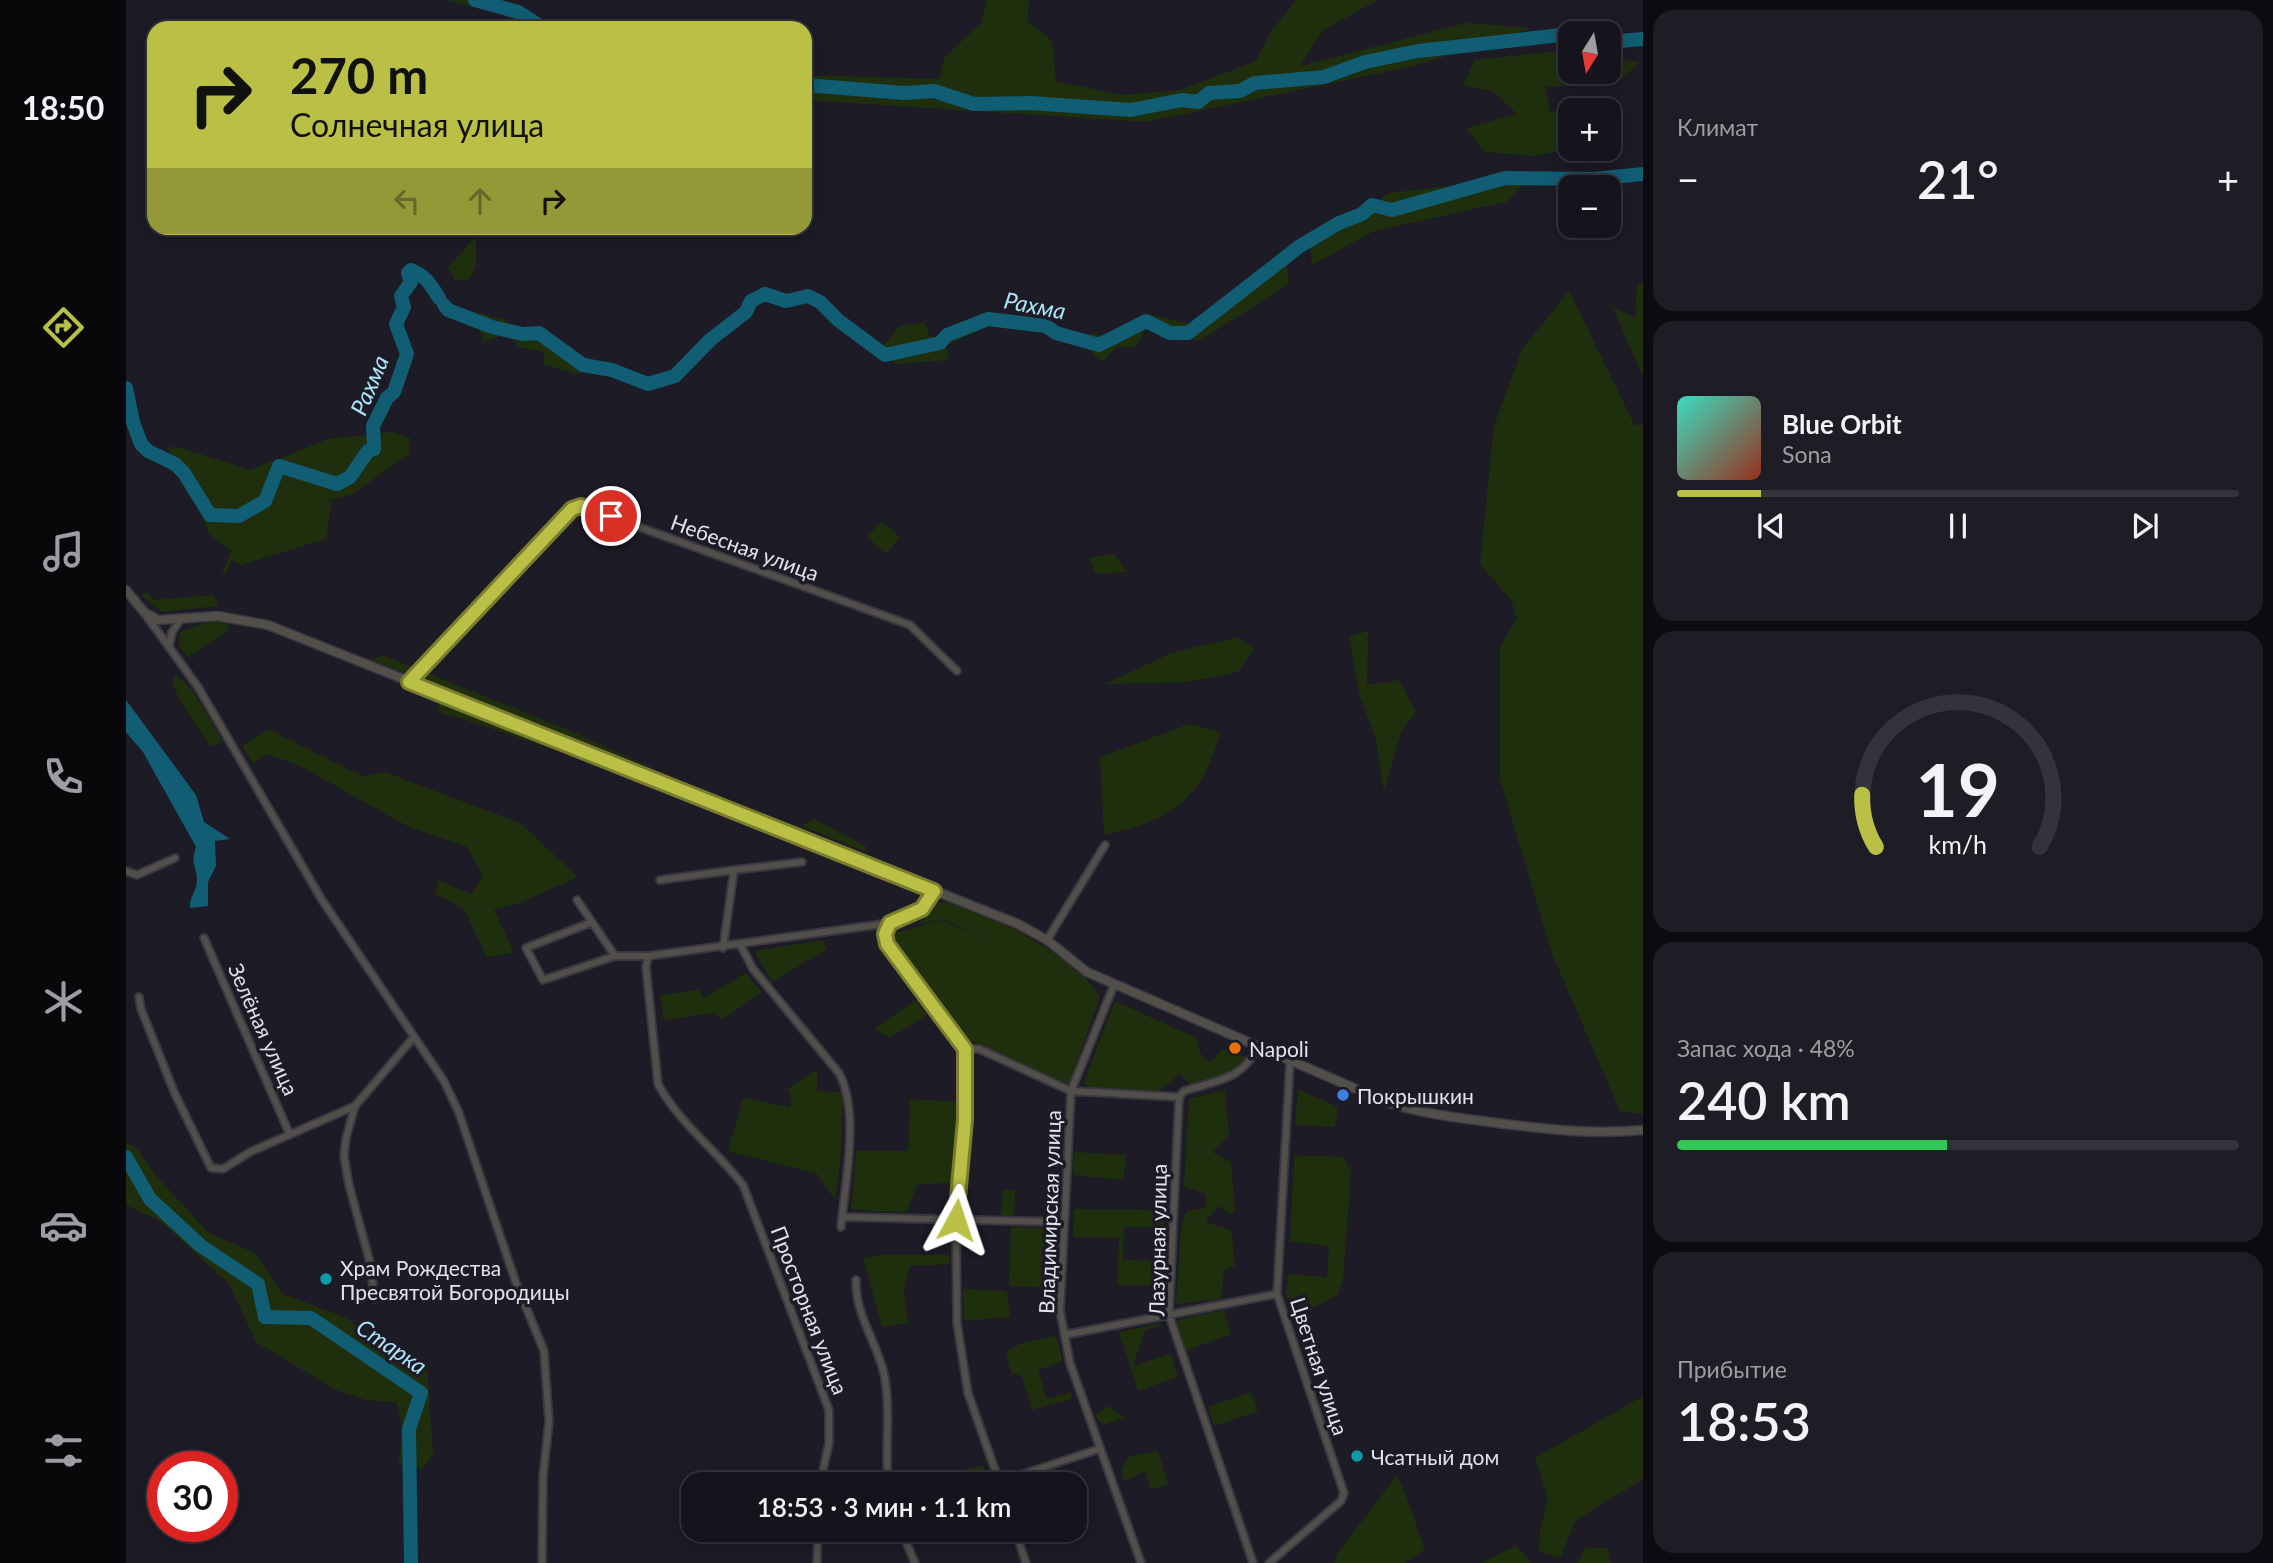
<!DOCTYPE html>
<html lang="ru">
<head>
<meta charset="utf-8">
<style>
	body { margin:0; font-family:Lato,sans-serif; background:#1e1d25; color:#f1f3f6; height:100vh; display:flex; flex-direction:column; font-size:26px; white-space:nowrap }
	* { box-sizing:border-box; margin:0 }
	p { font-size:23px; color:#9d9ea3 }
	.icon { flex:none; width:38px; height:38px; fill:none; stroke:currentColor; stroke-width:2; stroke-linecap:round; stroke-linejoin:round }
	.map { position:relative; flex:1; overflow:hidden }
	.details { display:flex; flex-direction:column; gap:10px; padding:10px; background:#0c0b0f; width:630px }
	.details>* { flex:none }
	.top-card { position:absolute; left:21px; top:21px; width:665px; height:214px; border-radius:21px; box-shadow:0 4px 18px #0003,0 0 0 2px #34333b; background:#bac045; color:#111; overflow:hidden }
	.needle { width:46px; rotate:191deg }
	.buttons { position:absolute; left:1432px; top:21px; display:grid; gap:14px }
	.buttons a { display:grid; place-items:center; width:63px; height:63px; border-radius:14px; background:#15141c; box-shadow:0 4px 18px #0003,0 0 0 2px #34333b; font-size:35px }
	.speed { position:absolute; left:21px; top:1451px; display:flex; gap:14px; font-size:35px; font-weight:700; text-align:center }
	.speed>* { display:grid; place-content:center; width:91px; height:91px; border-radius:50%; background:#15141c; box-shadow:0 4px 18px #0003,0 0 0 2px #34333b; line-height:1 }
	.speed .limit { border:10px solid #d22; background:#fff; color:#111 }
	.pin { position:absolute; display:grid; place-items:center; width:60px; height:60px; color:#fff; margin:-30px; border:4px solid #fff; border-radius:50%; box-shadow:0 2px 7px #0007 }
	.me { position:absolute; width:77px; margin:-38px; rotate:5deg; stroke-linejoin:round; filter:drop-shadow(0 0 5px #0008) }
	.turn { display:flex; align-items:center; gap:24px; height:147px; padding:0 28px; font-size:32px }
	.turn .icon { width:91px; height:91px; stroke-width:2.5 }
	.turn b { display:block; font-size:49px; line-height:60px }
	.lanes { display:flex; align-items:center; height:66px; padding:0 28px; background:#0003; justify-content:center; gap:35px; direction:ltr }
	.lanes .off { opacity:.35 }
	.big { font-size:52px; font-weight:600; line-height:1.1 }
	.details .widget { flex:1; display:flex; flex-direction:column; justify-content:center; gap:10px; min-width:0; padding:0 24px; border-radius:21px; background:#1e1d25 }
	.details .dial { align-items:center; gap:0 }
	.dial svg { height:182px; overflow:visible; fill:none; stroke:#34333b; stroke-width:7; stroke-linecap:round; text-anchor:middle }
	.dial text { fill:#f1f3f6; stroke:none }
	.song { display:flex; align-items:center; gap:21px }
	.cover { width:84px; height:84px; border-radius:10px; background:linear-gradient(135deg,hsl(170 70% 55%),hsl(10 70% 35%)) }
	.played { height:7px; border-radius:4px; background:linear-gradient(90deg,#bac045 15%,#34333b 15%) }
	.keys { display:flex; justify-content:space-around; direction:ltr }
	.heat { display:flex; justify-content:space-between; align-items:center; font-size:38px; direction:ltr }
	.charge { height:10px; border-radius:5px; background:linear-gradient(90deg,#34c759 48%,#34333b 0) }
	.trip { position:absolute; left:555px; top:1472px; width:406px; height:70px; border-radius:21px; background:#15141c; box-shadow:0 4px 18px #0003,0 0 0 2px #34333b; font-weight:600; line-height:70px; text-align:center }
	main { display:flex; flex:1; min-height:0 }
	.dock { display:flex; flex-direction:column; width:126px; justify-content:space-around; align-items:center; background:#08080b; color:#9d9ea3 }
	.dock .icon { width:49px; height:49px }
	.dock .on { color:#bac045 }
	.dock b { font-size:32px; color:#f1f3f6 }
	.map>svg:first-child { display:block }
	.green { fill:#1f2f0e }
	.water { fill:#115d74 }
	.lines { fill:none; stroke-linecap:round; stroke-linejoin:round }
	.river { stroke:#115d74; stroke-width:14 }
	.minor-casing { stroke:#383742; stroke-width:10 }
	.tertiary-casing { stroke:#383742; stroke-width:11 }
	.minor { stroke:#524f4a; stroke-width:6 }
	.tertiary { stroke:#524f4a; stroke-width:8 }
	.route-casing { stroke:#797d2d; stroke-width:18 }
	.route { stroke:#bac045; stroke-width:12 }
	.food-dot { fill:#e8710a; stroke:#1c1b26; stroke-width:2.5 }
	.shop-dot { fill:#3f7fe0; stroke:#1c1b26; stroke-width:2.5 }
	.culture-dot { fill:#0f9aa8; stroke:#1c1b26; stroke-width:2.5 }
	.labels { text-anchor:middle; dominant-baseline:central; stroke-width:7; stroke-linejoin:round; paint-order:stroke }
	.street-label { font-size:21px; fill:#e3e3eb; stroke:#1c1b26 }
	.poi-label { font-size:21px; fill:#e3e3eb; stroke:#1c1b26; text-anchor:start }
	.water-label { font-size:23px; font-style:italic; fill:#ace4fa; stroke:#1c1b26 }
</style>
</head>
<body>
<main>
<nav class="dock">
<b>18:50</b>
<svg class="icon on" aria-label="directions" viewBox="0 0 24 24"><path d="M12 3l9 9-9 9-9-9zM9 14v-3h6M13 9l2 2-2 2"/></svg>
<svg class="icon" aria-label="music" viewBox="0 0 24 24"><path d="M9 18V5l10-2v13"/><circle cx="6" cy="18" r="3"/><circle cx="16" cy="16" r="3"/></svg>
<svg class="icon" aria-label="phone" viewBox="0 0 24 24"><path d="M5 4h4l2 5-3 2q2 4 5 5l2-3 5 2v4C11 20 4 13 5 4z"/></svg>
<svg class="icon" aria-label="climate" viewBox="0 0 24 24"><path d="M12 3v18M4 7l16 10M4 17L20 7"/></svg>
<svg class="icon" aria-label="car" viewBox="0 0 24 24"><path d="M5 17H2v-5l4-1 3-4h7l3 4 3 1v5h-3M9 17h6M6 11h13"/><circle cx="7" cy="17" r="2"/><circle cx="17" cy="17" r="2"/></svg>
<svg class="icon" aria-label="filters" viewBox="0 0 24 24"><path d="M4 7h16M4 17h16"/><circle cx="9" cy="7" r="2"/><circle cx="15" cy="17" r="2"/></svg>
</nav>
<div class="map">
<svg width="1517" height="1563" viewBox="0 0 1517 1563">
	<rect width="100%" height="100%" fill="#1c1b26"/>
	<path class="green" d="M319,0H377L434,28H403L378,14Z
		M861,0H903L901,21L926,41L930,81L995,95L1054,90L1130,61L1144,33L1170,0H1252L1197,30L1174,66L1340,23L1406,28L1292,65L1020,122L679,100V75L813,79L818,58L855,23Z
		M1432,51L1444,53V72H1482V58L1514,62L1490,84L1420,87L1424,111H1444V149H1447L1407,156L1359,152L1340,128L1391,114L1367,91L1337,85L1349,60Z
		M1365,174L1406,176L1380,202L1248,231L1186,265L1184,247L1263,193L1346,183Z
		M350,236V267L343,280H329L322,267Z
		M1160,253L1163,284L1075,340L1035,338L1025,315L1066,324Z
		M1517,283V377L1486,306L1509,318L1511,284Z
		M1443,291L1509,426L1517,424V1114L1494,1111L1426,954L1374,779V647L1391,618L1385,600L1354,564L1368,426L1396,349Z
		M335,308L380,320L384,328L411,327L436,354L462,371L450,374L417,364L418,351L394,348L381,334L358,342L352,326Z
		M848,318L865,325L820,345L823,360L770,364L757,347L773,326L798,322L805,339L832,323Z
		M1008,323L1021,326L1010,347H991L977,361L968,356L963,334L985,335Z
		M266,432L284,438L283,454L226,494L193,503L206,501L200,539L115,565L105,560L100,574H96L105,551L83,534L73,507L77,497C67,483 46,463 42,447L55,448L124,470L146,461L148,465V461L202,439Z
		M756,521L774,538L760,554L741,537Z
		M988,554L1001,572L970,574L963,558Z
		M21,592L28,600L88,595L92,606L36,612L15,595Z
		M84,621H99L103,631L62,657L53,646L54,632Z
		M1242,631L1241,685L1273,680L1290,712L1275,732L1258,792L1250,740L1233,693L1223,637Z
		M1112,637L1128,649L1112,672L1062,682L979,684L1045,653Z
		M259,656L440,729L537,772L243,659Z
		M50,674L67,691L97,742L84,746L53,699L46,682Z
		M315,701L433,746L426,749L325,715H318L312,709Z
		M1063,724L1095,732C1073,802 1049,819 978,835L974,757Z
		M142,729L238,777L259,772L394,823L452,877L394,903L368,909L388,953L361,957L338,909L309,894L312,880L345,894L357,875L341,847L283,827L172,765L140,754L127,764L116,746Z
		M688,819L740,846V852L676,826Z
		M822,902C876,922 905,934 950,970L919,960L956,973L974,997L942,1088L838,1037L771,948L766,934L815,920L876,944L816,919L792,925L812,903Z
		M696,940L701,949L646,982L628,951Z
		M620,973L636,992L596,1020L588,1013L538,1020L534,995L574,990L576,999Z
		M790,1000L801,1015L764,1038L748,1029Z
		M989,1001L1070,1038L1074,1053L1084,1063L1096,1049L1125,1059L1115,1071L1067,1086L1053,1074L1031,1093L962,1089L958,1081Z
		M691,1069V1091L717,1092L715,1156L709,1200L691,1174L602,1151L617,1098L664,1107L666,1099L661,1089Z
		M1172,1089L1212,1107L1209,1127L1169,1125Z
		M1099,1090L1103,1135L1086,1152L1105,1162L1109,1211L1105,1215L1092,1206L1079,1222L1105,1230L1109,1265L1098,1271L1095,1299L1050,1304L1055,1227L1061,1211L1080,1208V1194L1058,1187L1063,1099Z
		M784,1099L837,1102L828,1183L791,1184L781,1212L725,1210L730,1151H782Z
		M0,1142L11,1149L31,1177L83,1233L129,1253L157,1294L221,1318L262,1354L301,1365L307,1455L296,1469L273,1464L276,1424L270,1402L240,1400L210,1390L130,1342L103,1284L34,1221L0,1205Z
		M948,1152L1000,1155L997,1180L947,1175Z
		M1168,1155L1218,1157L1225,1172L1217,1281L1212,1295L1169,1317L1160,1296L1162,1274L1201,1277L1203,1246L1164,1241Z
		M877,1190H889L888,1217L875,1216Z
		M948,1209L1039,1210L1038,1227H998L997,1260L1037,1261L1036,1285H991L993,1238L947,1237Z
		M885,1227L931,1228L929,1288L883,1286Z
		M752,1255H823L824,1264L784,1266L778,1291L782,1323L756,1327L737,1258Z
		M837,1289L881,1291L884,1317L838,1321Z
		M1098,1310L1105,1334L1059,1351L1051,1320Z
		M1034,1323L1035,1326L1019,1330L1007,1366L1045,1353L1052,1377L1012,1391L993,1332Z
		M930,1336L937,1361L912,1370L920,1399L945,1392L946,1399L906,1410L896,1376L885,1373L880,1351L898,1342Z
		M1125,1392L1132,1411L1088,1426L1082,1407Z
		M1517,1396V1479L1450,1520L1434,1558L1413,1552L1414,1530L1422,1498L1409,1458Z
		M983,1406L998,1418L976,1425L969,1414Z
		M1032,1451L1042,1484L1025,1490L1019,1471L998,1482L995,1471L1003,1456Z
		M858,1465L862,1480L847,1484H821V1473Z
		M1271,1475C1283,1500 1289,1524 1299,1550L1279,1563H1209L1211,1554Z
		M1390,1545L1405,1563H1356Z
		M1459,1547L1481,1548L1485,1563H1452Z"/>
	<path class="water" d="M0,700L70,795L78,822L104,839L89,841L90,866L82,882V906L64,908C63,897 71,891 71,880C70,864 64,864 70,847L17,752L0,732Z"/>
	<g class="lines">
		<path class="river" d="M349,0L392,12L417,28
			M1482,42L1517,39
			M679,85L778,93L808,91L848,104L904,103L1005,110L1056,100L1072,102L1083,93L1114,91L1129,83L1198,77L1239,62L1292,51L1444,34
			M318,305L322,310L366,327L397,334L413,333L457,365L486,370L522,384L549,376L584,340L620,312L625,301L639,294L660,301L682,296L694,302L712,320L759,355L814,343L821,335L862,319L920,326L930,333L973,345L1020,321L1044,333H1062L1174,246L1213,223L1236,214L1246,205L1266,210L1379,178L1468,179L1517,174
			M0,388L7,422L15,444L22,451L49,464L58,473L84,515L113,516L139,501L153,466L211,484L224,477L242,451L248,449L247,426L261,398L268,392L281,354L270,324L278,307L275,296L285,282L282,273L285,270C300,276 305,285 313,298
			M0,1157L24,1199L75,1246L132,1284L139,1317L185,1318L295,1393L283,1429L285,1563"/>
		<defs>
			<path id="minor" d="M19,614L72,687L196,900L318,1081L333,1113L390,1283L418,1351L423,1422L417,1476L416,1563
				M43,647L46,632L55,619
				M283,682L446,509L455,506L784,625L831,671
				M0,871L11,875L49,858
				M534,880L608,870
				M451,900L489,956H522L764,923L796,909L808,891
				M466,922L400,948L417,980L489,956
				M764,923L759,934L761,944L839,1049V1120L830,1220L831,1323L842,1393L874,1484
				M78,938L164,1135
				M921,940L979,845
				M615,946L627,969L713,1073C734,1112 719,1183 715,1227
				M597,948L608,870L676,862
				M522,956L520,967L532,1084C552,1122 591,1151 617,1185L703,1410V1443L694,1484
				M988,985L945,1091L934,1311L944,1363L1015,1563
				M13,997L15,1009L49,1094L85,1168L97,1169L124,1152L229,1106
				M839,1049H853L945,1091L1053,1097L1043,1315L1127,1563
				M1053,1097L1058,1091C1088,1081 1118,1080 1131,1047
				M716,1217L938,1222
				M730,1280C729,1315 751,1342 758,1374C765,1406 759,1450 762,1484
				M248,1299L245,1266L223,1185L218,1156L220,1138L229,1106L288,1037
				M938,1335L1151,1294
				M867,1484L973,1449
				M775,1530L789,1563
				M889,1530L900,1563
				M691,1563L692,1530
				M1143,1563L1215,1501L1218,1493L1151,1294L1164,1061"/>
			<path id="tertiary" d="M0,590L18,612L32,620L92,616L142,625L892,924L921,940L961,972L1260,1102C1296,1114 1333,1118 1371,1123C1420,1129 1468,1135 1517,1130"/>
		</defs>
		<use href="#minor" class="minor-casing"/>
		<use href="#tertiary" class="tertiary-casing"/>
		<use href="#minor" class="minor"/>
		<use href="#tertiary" class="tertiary"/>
	</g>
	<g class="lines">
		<defs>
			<path id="route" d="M485,516L455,506L446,509L283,682L808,891L796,909L764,923L759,934L761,944L839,1049V1120L830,1220"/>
		</defs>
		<use href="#route" class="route-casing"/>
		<use href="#route" class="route"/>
	</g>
	<circle class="food-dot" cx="1109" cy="1048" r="7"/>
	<circle class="shop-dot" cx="1217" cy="1095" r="7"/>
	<g class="culture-dot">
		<circle cx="200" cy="1279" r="7"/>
		<circle cx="1231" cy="1456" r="7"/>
	</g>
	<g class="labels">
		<g class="street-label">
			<text transform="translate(619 547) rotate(20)">Небесная улица</text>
			<text transform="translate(138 1029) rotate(66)">Зелёная улица</text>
			<text transform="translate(923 1212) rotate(-88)">Владимирская улица</text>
			<text transform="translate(1031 1240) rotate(-89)">Лазурная улица</text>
			<text transform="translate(684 1310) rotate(69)">Просторная улица</text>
			<text transform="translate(1194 1366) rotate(72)">Цветная улица</text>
		</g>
		<g class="poi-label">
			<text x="1123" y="1048">Napoli</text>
			<text x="1231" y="1095">Покрышкин</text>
			<text x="214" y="1267">Храм Рождества<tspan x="214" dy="24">Пресвятой Богородицы</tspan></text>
			<text x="1245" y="1456">Чсатный дом</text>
		</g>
		<g class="water-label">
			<text transform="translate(909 305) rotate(11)">Рахма</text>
			<text transform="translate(243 385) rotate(-67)">Рахма</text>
			<text transform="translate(266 1346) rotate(34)">Старка</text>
		</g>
	</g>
</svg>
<div class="buttons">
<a><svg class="needle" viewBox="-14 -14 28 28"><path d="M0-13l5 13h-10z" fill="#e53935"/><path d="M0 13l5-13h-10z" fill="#9d9ea3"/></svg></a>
<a>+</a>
<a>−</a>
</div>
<div class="speed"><div class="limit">30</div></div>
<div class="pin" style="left:485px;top:516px;background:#d93025"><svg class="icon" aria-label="arrive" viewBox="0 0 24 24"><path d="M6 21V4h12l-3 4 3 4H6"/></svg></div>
<svg class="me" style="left:830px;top:1220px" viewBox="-20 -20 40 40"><path d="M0-17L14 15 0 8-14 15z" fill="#bac045" stroke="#fff" stroke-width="4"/></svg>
<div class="trip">18:53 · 3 мин · 1.1 km</div>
<div class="top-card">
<div class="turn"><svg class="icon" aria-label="right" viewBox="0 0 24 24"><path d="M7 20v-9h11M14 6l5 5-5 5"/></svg><div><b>270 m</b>Солнечная улица</div></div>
<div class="lanes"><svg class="icon off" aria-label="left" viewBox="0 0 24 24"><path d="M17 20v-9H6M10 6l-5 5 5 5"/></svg><svg class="icon off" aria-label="ahead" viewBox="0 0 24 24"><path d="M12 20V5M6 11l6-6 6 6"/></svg><svg class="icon" aria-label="right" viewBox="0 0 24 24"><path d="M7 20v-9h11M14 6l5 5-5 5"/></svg></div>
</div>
</div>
<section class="details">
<div class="widget"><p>Климат</p>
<div class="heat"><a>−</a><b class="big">21°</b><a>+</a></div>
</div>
<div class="widget">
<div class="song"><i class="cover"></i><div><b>Blue Orbit</b><p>Sona</p></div></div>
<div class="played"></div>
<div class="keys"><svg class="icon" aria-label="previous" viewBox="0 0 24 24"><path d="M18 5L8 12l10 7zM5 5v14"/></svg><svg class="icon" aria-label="pause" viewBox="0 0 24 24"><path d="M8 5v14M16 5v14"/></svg><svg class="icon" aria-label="next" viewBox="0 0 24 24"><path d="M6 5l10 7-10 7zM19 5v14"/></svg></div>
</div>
<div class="widget dial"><svg viewBox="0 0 100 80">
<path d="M14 69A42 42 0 1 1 86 69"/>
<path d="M14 69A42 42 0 0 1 8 46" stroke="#bac045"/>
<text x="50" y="56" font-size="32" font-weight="700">19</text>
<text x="50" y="72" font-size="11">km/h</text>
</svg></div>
<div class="widget"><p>Запас хода · 48%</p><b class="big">240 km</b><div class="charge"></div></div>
<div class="widget"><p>Прибытие</p><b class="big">18:53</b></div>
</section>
</main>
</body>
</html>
